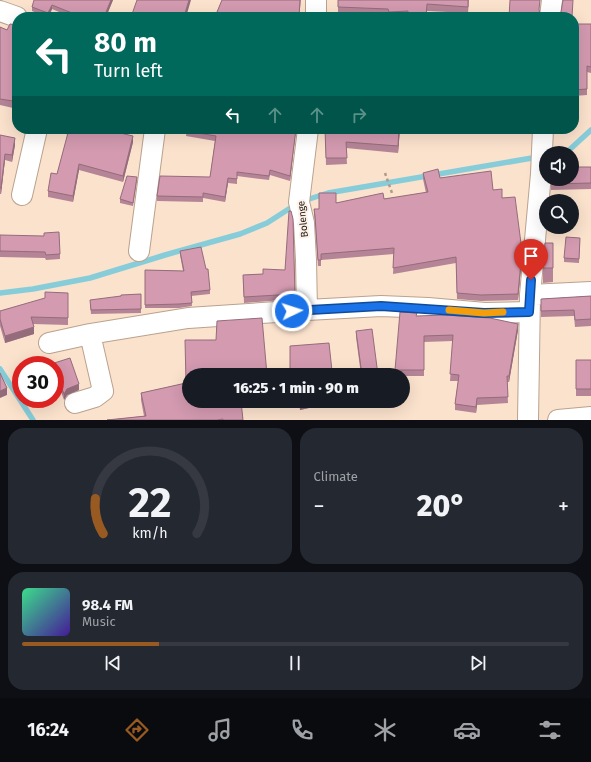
<!DOCTYPE html>
<html lang="en">
<head>
<meta charset="utf-8">
<style>
	body { margin:0; font-family:"Fira Sans",sans-serif; background:#242831; color:#f1f3f6; height:100vh; display:flex; flex-direction:column; font-size:15px; white-space:nowrap }
	* { box-sizing:border-box; margin:0 }
	p { font-size:13px; color:#9ea1a6 }
	.icon { flex:none; width:22px; height:22px; fill:none; stroke:currentColor; stroke-width:2; stroke-linecap:round; stroke-linejoin:round }
	.map { position:relative; height:420px; overflow:hidden }
	.details { display:flex; flex-direction:column; gap:8px; padding:8px; background:#0d0f14; flex:1 }
	.details>* { flex:none }
	.hud { position:absolute; left:12px; top:12px; width:567px; height:122px; border-radius:16px; box-shadow:0 4px 16px #0002; background:#00695c; color:#fff; overflow:hidden }
	.controls { position:absolute; left:539px; top:146px; display:grid; gap:8px }
	.controls a { display:grid; place-items:center; width:40px; height:40px; border-radius:50%; background:#171b24; box-shadow:0 4px 16px #0002; font-size:20px }
	.speed { position:absolute; left:12px; top:356px; display:flex; gap:8px; font-size:20px; font-weight:700; text-align:center }
	.speed>* { display:grid; place-content:center; width:52px; height:52px; border-radius:50%; background:#171b24; box-shadow:0 4px 16px #0002; line-height:1 }
	.speed .limit { border:6px solid #d22; background:#fff; color:#111 }
	.pin { position:absolute; display:grid; place-items:center; width:34px; height:34px; color:#fff; margin:-41px -17px; border-radius:50% 50% 50% 0; rotate:-45deg; box-shadow:0 0 4px #0007 }
	.pin .icon { rotate:45deg }
	.me { position:absolute; width:44px; margin:-22px; rotate:86deg; stroke-linejoin:round; filter:drop-shadow(0 0 3px #0008) }
	.turn { display:flex; align-items:center; gap:14px; height:84px; padding:0 16px; font-size:18px }
	.turn .icon { width:52px; height:52px; stroke-width:2.5 }
	.turn b { display:block; font-size:28px; line-height:34px }
	.lanes { display:flex; align-items:center; height:38px; padding:0 16px; background:#0003; justify-content:center; gap:20px; direction:ltr }
	.lanes .off { opacity:.35 }
	.big { font-size:30px; font-weight:800; line-height:1.1 }
	.details .tile { flex:1; display:flex; flex-direction:column; justify-content:center; gap:6px; min-width:0; padding:0 14px; border-radius:16px; background:#242831 }
	.details .dial { align-items:center; gap:0 }
	.dial svg { height:104px; overflow:visible; fill:none; stroke:#363941; stroke-width:7; stroke-linecap:round; text-anchor:middle }
	.dial text { fill:#f1f3f6; stroke:none }
	.song { display:flex; align-items:center; gap:12px }
	.cover { width:48px; height:48px; border-radius:6px; background:linear-gradient(135deg,hsl(150 70% 55%),hsl(260 70% 35%)) }
	.played { height:4px; border-radius:2px; background:linear-gradient(90deg,#995a22 25%,#363941 25%) }
	.keys { display:flex; justify-content:space-around; direction:ltr }
	.heat { display:flex; justify-content:space-between; align-items:center; font-size:22px; direction:ltr }
	.details .tiles { flex:1; display:grid; gap:8px; grid-template-columns:1fr 1fr }
	.tile:last-child { grid-column:span 2 }
	.trip { position:absolute; left:182px; top:368px; width:228px; height:40px; border-radius:20px; background:#171b24; box-shadow:0 4px 16px #0002; font-weight:800; line-height:40px; text-align:center }
	.tab-bar { display:flex; height:64px; justify-content:space-around; align-items:center; background:#090b0e; color:#9ea1a6 }
	.tab-bar .icon { width:28px; height:28px }
	.tab-bar .current { color:#995a22 }
	.tab-bar b { font-size:18px; color:#f1f3f6 }
	.map>svg:first-child { display:block }
	.lines { fill:none; stroke-linecap:round; stroke-linejoin:round }
	.stream { stroke:#86cdd9; stroke-width:5.5 }
	.street-casing { stroke:#baa28e; stroke-width:22 }
	.path { stroke:#ae9a8a; stroke-width:2.5; stroke-dasharray:3 3; stroke-linecap:butt }
	.street { stroke:#fff; stroke-width:20 }
	.wall { fill:#b58497 }
	.shaded-wall { fill:#946c7b }
	.building { fill:#d39ab0; stroke:#946c7b }
	.route-casing { stroke:#114b97; stroke-width:10 }
	.route { stroke:#1a73e8; stroke-width:7 }
	.slow { stroke:#f59e0b; stroke-width:7 }
	.labels { text-anchor:middle; dominant-baseline:central; stroke-width:4; stroke-linejoin:round; paint-order:stroke }
	.street-label { font-size:10px; fill:#201710; stroke:#fcf2e9 }
</style>
</head>
<body>
<div class="map">
<svg width="591" height="420" viewBox="0 0 591 420">
	<rect width="100%" height="100%" fill="#fbe2cd"/>
	<g class="lines">
		<path class="stream" d="M561,153L567,152L591,130
			M303,201L328,193L538,157
			M0,293L33,289L90,278L165,255L240,234L267,223L295,205
			M0,369L33,420"/>
		<defs>
			<path id="street" d="M316,0V17
				M0,11L17,17
				M550,17L552,0
				M22,195L37,129
				M139,251L155,129
				M530,295L591,292
				M307,310L306,260L304,223L299,202L308,129
				M49,343L90,334L188,318L307,310L381,306L428,308L485,313L529,312
				M75,403L95,397L103,391L90,334
				M528,420L530,295L541,174L543,129
				M558,420L591,417"/>
		</defs>
		<use href="#street" class="street-casing"/>
		<path class="path" d="M385,173L392,193"/>
		<use href="#street" class="street"/>
	</g>
	<path class="wall" d="M113,0L106,17H71L52,9L49,17H47L32,11V7Z
		M222,0H301L299,17H218L217,16V12Z
		M338,0H469L468,13L427,11L426,17H389L388,15L338,14Z
		M574,24H591V73L587,72V95L574,96Z
		M17,25V89L13,108L0,105V27L7,30Z
		M55,129H114V131L133,142L123,182L79,170L73,202L48,197V191L57,174L68,135Z
		M187,129H296L290,181L270,175L269,180L237,176V184L228,183L225,202L203,198V202L157,201V196L210,177L215,141L186,136Z
		M325,129H400L398,153L346,148L347,164L326,165Z
		M0,135L15,145L12,162L5,160L1,194H0Z
		M591,167V189L551,190V184Z
		M423,173L440,178L493,190L502,198L522,257L518,300L481,301L457,299L456,263L393,274L394,254L321,260V266H318L315,222L314,215V209H319L336,203L384,199L426,193L423,179Z
		M137,180L133,206L120,203V199Z
		M293,219L295,299L244,303L243,275L263,274L285,270Z
		M0,235L60,254V259L46,260L45,258L0,257Z
		M580,238L579,263L564,262V258Z
		M180,251L210,290V294L191,296L192,306L179,308H145V270L183,271L180,255Z
		M543,268H553V282L543,283Z
		M68,293V325L33,324L34,334L5,343L0,326V311Z
		M141,294V313L91,314L90,304L121,296Z
		M591,296V326L575,327L574,316L541,317V299Z
		M417,316L518,330L509,382H507L508,403L477,405L476,413L455,410V404L458,381H450L453,341L424,342V376H403V375H395V370Z
		M262,318L189,401H268V406L241,407L243,420H107L144,416L141,400V393L186,383L216,340Z
		M356,331L378,375H361L356,337Z
		M576,360H591V396H576Z
		M55,365L79,390L67,395L64,400L60,389L55,391Z
		M289,401H338V405L323,408L322,405L300,410L299,404L289,406Z"/>
	<path class="shaded-wall" d="M111,0H113L106,17H104Z
		M189,0H191L186,17H185V13Z
		M52,5V9L48,17V13Z
		M17,83V89L13,108V101Z
		M296,129L290,181V176Z
		M399,129H400L398,153V146Z
		M133,136V142L123,182V176Z
		M15,138V145L12,162V155Z
		M5,154V160L1,194V188Z
		M79,164V170L73,202V196Z
		M228,178V183L225,202V197Z
		M522,251V257L518,300V294Z
		M518,324V330L509,382V376Z
		M34,327V334L5,343V336Z
		M60,384V389L55,391V385Z
		M79,384V390L67,395L64,400V394L67,389Z
		M7,388V395L0,398V391Z
		M477,398V405L476,413V407Z
		M289,401H299V404L289,406Z
		M316,401H322V405L300,410V404Z"/>
	<path class="building" d="M34,0H111L104,17H98L94,16V17H82L52,5L48,13L32,7Z
		M137,0H189L185,13L186,14L185,17H131Z
		M222,0H300L299,17H231L217,12Z
		M338,0H468V7L427,4L426,17H408V11L389,12L388,9L338,7Z
		M510,0H540L539,9L540,16L541,17H509Z
		M563,0H573L572,17H560L561,12Z
		M10,24L17,25V83L13,101L0,99V27L7,30Z
		M574,24H591V67L587,66V89L574,90Z
		M69,129H113L112,131L133,136L123,176L79,164L73,196L48,191L51,173L57,174Z
		M187,129H296L290,176L270,170L269,176L237,172V179L228,178L225,197L203,193V197L157,196L160,176L210,177L216,136L186,131Z
		M325,129H399L398,146L346,142L347,158H326Z
		M0,135L15,138L12,155L5,154L1,188H0Z
		M553,149H557V153H553Z
		M572,167H591V183L551,184V179H572Z
		M438,169L440,178L491,171L493,190L502,189V198L515,197L522,251L518,294L481,295L457,293L456,257L393,268L394,248L321,254V260H318L315,216L314,209H319V193H336V203L383,193L384,199L428,192L423,173Z
		M127,176L137,177L133,203L120,199Z
		M289,211H291L293,219L295,294L244,297L243,275L263,274V269L285,270Z
		M59,232L60,254L46,255L45,252L0,251V235L44,236V233Z
		M566,237L580,238L579,259L564,258Z
		M545,243H553V268H543Z
		M201,247L206,269H208L210,290L191,292L192,303L179,304L145,305V270L184,271L180,251Z
		M45,292L68,293V318L31,317L34,327L5,336L0,319V311L45,298Z
		M141,294V309L91,310L90,300L121,296V295Z
		M591,296V319L575,320L574,310L541,311V299Z
		M400,312L417,313L416,316L446,315L490,318L518,324L509,376H507L508,397L477,398L476,407L455,404L459,375L450,374L453,335L424,336V370H395Z
		M262,318L267,375H189V401H241L243,420H223V419L217,420H107L146,416L141,393L186,383L185,340H216L217,321Z
		M372,329L378,375H362L356,331Z
		M329,343L332,371H334L335,375H290V346Z
		M70,358L79,384L67,389L64,394L60,384L55,385V365H48Z
		M576,360H591V389H576Z
		M0,373L7,388L0,391Z
		M299,401H316L300,404Z
		M322,401H332L323,402Z"/>
	<g class="lines">
		<defs>
			<path id="route" d="M292,311L381,306L484,313L529,312L531,280"/>
		</defs>
		<use href="#route" class="route-casing"/>
		<use href="#route" class="route"/>
		<path class="slow" d="M449,310L484,313L503,312"/>
	</g>
	<g class="labels">
		<g class="street-label">
			<text transform="translate(303 219) rotate(-96)">Bolenge</text>
		</g>
	</g>
</svg>
<div class="controls">
<a><svg class="icon" aria-label="sound" viewBox="0 0 24 24"><path d="M4 9h4l5-4v14l-5-4H4zM17 9q2 3 0 6"/></svg></a>
<a><svg class="icon" aria-label="search" viewBox="0 0 24 24"><circle cx="10" cy="10" r="6"/><path d="M15 15l6 6"/></svg></a>
</div>
<div class="speed"><div class="limit">30</div></div>
<div class="pin" style="left:531px;top:280px;background:#d93025"><svg class="icon" aria-label="arrive" viewBox="0 0 24 24"><path d="M6 21V4h12l-3 4 3 4H6"/></svg></div>
<svg class="me" style="left:292px;top:311px" viewBox="-20 -20 40 40"><circle r="17" fill="#1a73e8" stroke="#fff" stroke-width="3"/><path d="M0-11L8 9 0 5-8 9z" fill="#fff"/></svg>
<div class="trip">16:25 · 1 min · 90 m</div>
<div class="hud">
<div class="turn"><svg class="icon" aria-label="left" viewBox="0 0 24 24"><path d="M17 20v-9H6M10 6l-5 5 5 5"/></svg><div><b>80 m</b>Turn left</div></div>
<div class="lanes"><svg class="icon" aria-label="left" viewBox="0 0 24 24"><path d="M17 20v-9H6M10 6l-5 5 5 5"/></svg><svg class="icon off" aria-label="ahead" viewBox="0 0 24 24"><path d="M12 20V5M6 11l6-6 6 6"/></svg><svg class="icon off" aria-label="ahead" viewBox="0 0 24 24"><path d="M12 20V5M6 11l6-6 6 6"/></svg><svg class="icon off" aria-label="right" viewBox="0 0 24 24"><path d="M7 20v-9h11M14 6l5 5-5 5"/></svg></div>
</div>
</div>
<section class="details">
<div class="tiles">
<div class="tile dial"><svg viewBox="0 0 100 80">
<path d="M14 69A42 42 0 1 1 86 69"/>
<path d="M14 69A42 42 0 0 1 8 42" stroke="#995a22"/>
<text x="50" y="56" font-size="32" font-weight="700">22</text>
<text x="50" y="72" font-size="11">km/h</text>
</svg></div>
<div class="tile"><p>Climate</p>
<div class="heat"><a>−</a><b class="big">20°</b><a>+</a></div>
</div>
<div class="tile">
<div class="song"><i class="cover"></i><div><b>98.4 FM</b><p>Music</p></div></div>
<div class="played"></div>
<div class="keys"><svg class="icon" aria-label="previous" viewBox="0 0 24 24"><path d="M18 5L8 12l10 7zM5 5v14"/></svg><svg class="icon" aria-label="pause" viewBox="0 0 24 24"><path d="M8 5v14M16 5v14"/></svg><svg class="icon" aria-label="next" viewBox="0 0 24 24"><path d="M6 5l10 7-10 7zM19 5v14"/></svg></div>
</div>
</div>
</section>
<nav class="tab-bar">
<b>16:24</b>
<svg class="icon current" aria-label="directions" viewBox="0 0 24 24"><path d="M12 3l9 9-9 9-9-9zM9 14v-3h6M13 9l2 2-2 2"/></svg>
<svg class="icon" aria-label="music" viewBox="0 0 24 24"><path d="M9 18V5l10-2v13"/><circle cx="6" cy="18" r="3"/><circle cx="16" cy="16" r="3"/></svg>
<svg class="icon" aria-label="phone" viewBox="0 0 24 24"><path d="M5 4h4l2 5-3 2q2 4 5 5l2-3 5 2v4C11 20 4 13 5 4z"/></svg>
<svg class="icon" aria-label="climate" viewBox="0 0 24 24"><path d="M12 3v18M4 7l16 10M4 17L20 7"/></svg>
<svg class="icon" aria-label="car" viewBox="0 0 24 24"><path d="M5 17H2v-5l4-1 3-4h7l3 4 3 1v5h-3M9 17h6M6 11h13"/><circle cx="7" cy="17" r="2"/><circle cx="17" cy="17" r="2"/></svg>
<svg class="icon" aria-label="filters" viewBox="0 0 24 24"><path d="M4 7h16M4 17h16"/><circle cx="9" cy="7" r="2"/><circle cx="15" cy="17" r="2"/></svg>
</nav>
</body>
</html>
